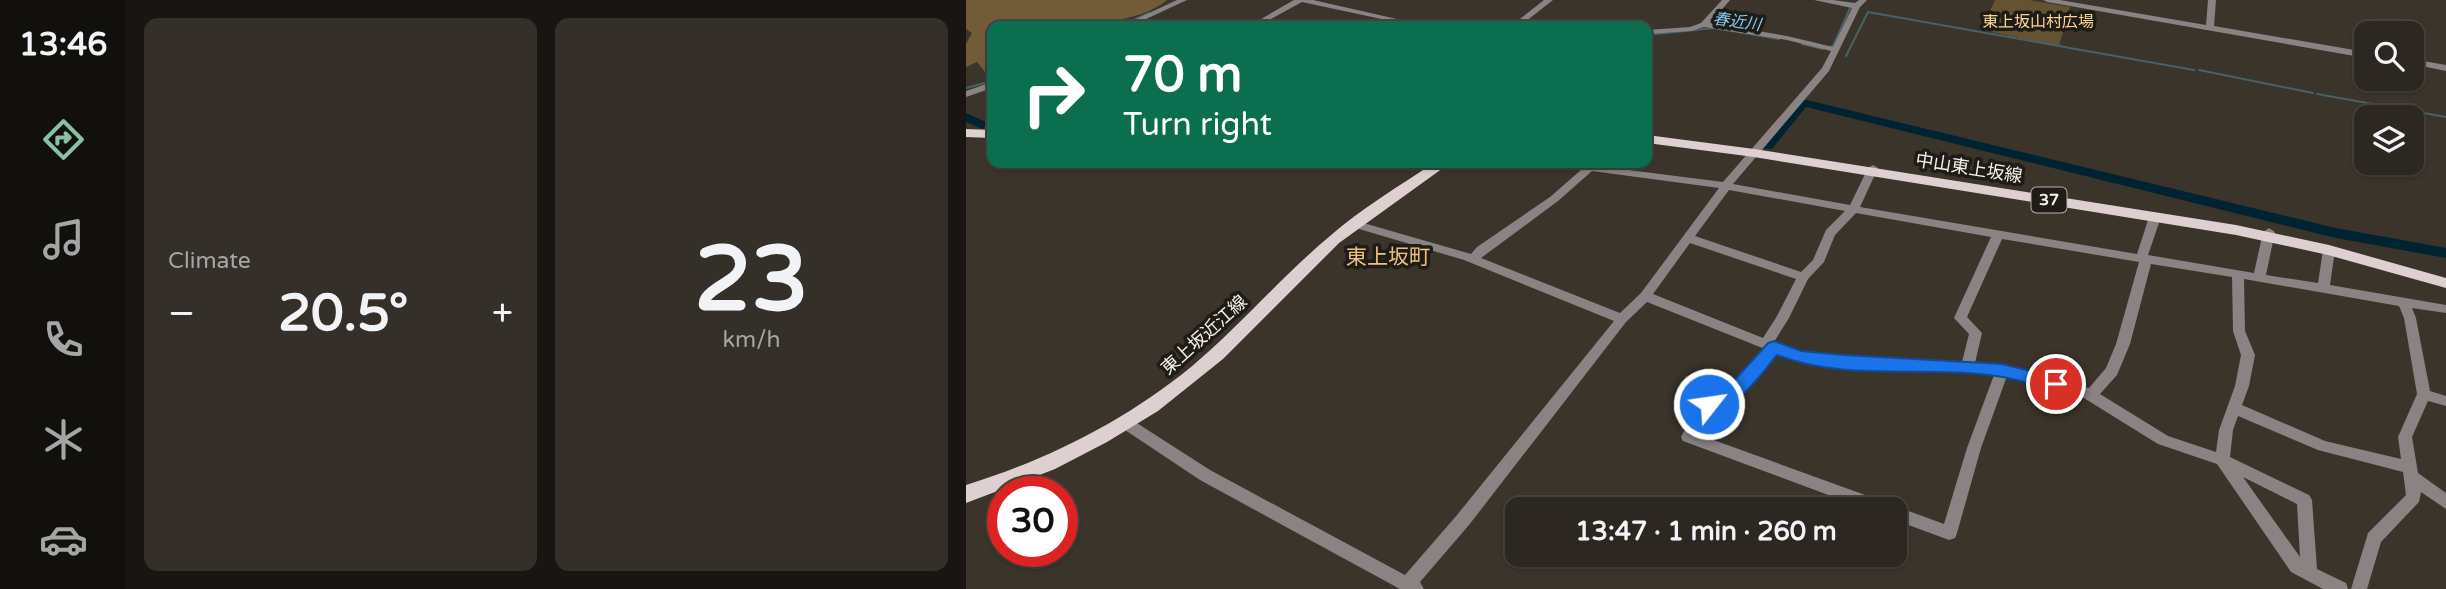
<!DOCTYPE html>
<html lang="en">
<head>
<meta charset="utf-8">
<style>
	body { margin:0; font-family:"Varela Round","Noto Sans JP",sans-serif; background:#342f29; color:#f1f3f6; height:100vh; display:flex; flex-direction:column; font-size:26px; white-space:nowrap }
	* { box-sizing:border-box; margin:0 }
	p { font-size:23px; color:#a6a5a5 }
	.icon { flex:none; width:38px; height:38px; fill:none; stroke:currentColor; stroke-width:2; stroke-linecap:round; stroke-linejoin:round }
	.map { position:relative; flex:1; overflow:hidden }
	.drawer { display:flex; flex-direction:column; gap:18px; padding:18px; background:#181512; width:840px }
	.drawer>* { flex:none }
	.hud { position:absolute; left:21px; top:21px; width:665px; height:147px; border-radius:14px; box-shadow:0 2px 5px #0004,0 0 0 2px #48443e; background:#0b6e4f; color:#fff; overflow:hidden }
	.buttons { position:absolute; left:1388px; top:21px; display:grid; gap:14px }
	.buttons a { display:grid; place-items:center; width:70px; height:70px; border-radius:14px; background:#2c2720; box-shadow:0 2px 5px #0004,0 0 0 2px #48443e; font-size:35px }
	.speed { position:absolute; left:21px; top:476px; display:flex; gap:14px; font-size:35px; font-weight:700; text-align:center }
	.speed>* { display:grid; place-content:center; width:91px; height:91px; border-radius:50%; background:#2c2720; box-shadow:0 2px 5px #0004,0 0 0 2px #48443e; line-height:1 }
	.speed .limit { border:10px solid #d22; background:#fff; color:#111 }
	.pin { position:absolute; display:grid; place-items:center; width:60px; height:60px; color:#fff; margin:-30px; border:4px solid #fff; border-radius:50%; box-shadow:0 2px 7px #0007 }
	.me { position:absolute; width:77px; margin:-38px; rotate:60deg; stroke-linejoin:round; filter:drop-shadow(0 0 5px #0008) }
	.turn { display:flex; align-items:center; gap:24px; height:147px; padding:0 21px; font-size:32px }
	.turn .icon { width:91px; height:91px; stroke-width:2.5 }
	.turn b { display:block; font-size:49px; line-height:60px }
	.big { font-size:52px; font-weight:700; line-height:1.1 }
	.drawer .widget { flex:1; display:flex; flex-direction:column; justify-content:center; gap:10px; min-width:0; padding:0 24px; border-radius:14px; background:#342f29 }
	.drawer .dial { align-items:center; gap:0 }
	.dial b { font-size:91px; line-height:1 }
	.heat { display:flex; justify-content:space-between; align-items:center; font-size:38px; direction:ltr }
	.drawer .tiles { flex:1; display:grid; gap:18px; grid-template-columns:repeat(2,1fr) }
	.trip { position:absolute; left:539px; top:497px; width:402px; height:70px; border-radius:14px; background:#2c2720; box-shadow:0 2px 5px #0004,0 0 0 2px #48443e; font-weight:700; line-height:70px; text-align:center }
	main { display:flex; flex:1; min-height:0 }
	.tabs { display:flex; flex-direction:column; width:126px; justify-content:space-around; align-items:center; background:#12100d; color:#a6a5a5 }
	.tabs .icon { width:49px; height:49px }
	.tabs .active { color:#8abfa5 }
	.tabs b { font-size:32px; color:#f1f3f6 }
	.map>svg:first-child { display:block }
	.green { fill:#645233 }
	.forest { fill:#725c37 }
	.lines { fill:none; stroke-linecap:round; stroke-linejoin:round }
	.stream { stroke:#496169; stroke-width:2 }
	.river { fill:#002332; fill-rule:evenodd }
	.minor { fill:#898383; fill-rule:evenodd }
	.major { fill:#ded0d1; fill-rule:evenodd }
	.route { fill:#1a73e8; stroke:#114b97; stroke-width:2 }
	.labels { text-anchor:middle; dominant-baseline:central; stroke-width:7; stroke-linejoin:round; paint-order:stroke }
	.far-water-label { font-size:16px; font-style:italic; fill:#84cff3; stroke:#1f1c18 }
	.far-park-label { font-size:16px; fill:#fad495; stroke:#1f1c18 }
	.shield { fill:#1f1c18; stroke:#b4b1ab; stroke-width:2 }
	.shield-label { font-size:16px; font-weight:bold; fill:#f4f1ea }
	.street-label { font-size:18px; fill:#f4f1ea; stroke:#1f1c18 }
	.quarter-label { font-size:21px; fill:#efc07d; stroke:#1f1c18 }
</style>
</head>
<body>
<main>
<nav class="tabs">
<b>13:46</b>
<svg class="icon active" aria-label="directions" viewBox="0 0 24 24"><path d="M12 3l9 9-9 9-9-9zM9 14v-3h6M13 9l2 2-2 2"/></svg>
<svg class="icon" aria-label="music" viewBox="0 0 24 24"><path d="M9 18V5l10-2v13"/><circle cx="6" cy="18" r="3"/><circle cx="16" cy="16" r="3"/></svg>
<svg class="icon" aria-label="phone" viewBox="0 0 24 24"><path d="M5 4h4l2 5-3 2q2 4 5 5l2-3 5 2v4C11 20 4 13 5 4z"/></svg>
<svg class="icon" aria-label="climate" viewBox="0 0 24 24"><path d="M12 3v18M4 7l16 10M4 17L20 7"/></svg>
<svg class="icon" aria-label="car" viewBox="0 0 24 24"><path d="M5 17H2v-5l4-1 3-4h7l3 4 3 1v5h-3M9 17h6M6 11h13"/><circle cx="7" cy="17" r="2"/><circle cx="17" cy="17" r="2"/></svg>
</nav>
<section class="drawer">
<div class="tiles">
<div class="widget"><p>Climate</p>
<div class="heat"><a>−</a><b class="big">20.5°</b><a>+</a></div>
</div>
<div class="widget dial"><b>23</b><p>km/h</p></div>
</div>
</section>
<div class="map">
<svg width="1480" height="589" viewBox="0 0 1480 589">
	<rect width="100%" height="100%" fill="#3a342b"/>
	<path class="green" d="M1029,0H1063L1104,7L1093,46L1015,30Z"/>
	<path class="forest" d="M0,0H201C165,31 72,26 26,26V76L19,72L11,62L0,67V44L6,33L0,29Z"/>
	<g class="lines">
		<path class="stream" d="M154,26L183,13
			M681,35L748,28L813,39
			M836,44L857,49
			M863,47L867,46L885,6
			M880,56L902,12L1228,70
			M1233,70L1347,93
			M0,88L26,81
			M1351,94L1480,117"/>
		<path class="river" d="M837,99L1370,228L1480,248V258L1370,238L840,107L806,149H796V143L833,100Z
			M0,113L20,122L22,125L16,129L0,122Z"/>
		<path class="minor" d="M211,0H221L165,26H155Z
			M328,0H347L462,26H448L336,2L292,26H283Z
			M578,0H587L554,26H545Z
			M756,0H764L744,23L821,36L867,47L886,8L848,0H867L889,3L893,0H901L894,7L863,71L767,184L884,205L902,168L907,165L912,168L894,207L1171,254L1183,217L1189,214L1195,217L1182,255L1288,273L1297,232L1303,228L1309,232L1300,275L1352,283L1357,250L1363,246L1369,250L1364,285L1480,305V313L1446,308L1450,318L1464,391L1480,396V406L1462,401L1446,437L1452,473L1480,493V509L1455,492L1453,502L1415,542L1401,589H1385L1402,533L1440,495L1437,472L1352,450L1272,416L1267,430L1264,457L1343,495L1346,500L1351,569L1380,583L1382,589H1357L1325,572L1251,464L1192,444L1113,395L1041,376L1015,448L991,533L989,538L983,540L929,520V509H900L717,441L715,437L717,433L738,400L758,394L799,349L681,302L660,322L503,525L454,582L458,589H434L234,480L153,426L151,422L153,418L158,416L163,418L244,470L439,575L491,515L648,321L498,260L383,226L381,224L387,220L505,254L511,247L584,197L615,170L585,166L580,163L621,165L630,163L631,166L757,182L856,68L865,51L821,40L738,27L725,31L681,34V30L724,27L735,23ZM626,171L753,188L675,293L654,313L515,258L592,201ZM763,190L879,211L860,230L847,260L835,272L729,236ZM890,213L1025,237L988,318L1003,334L996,362L834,352L808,342L823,318L842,279L858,262L869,235ZM1036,239L1173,262L1150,344L1140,368L1123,388L1036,365L1009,363L1016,333L1001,317ZM724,243L830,279L811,316L797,338L687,294ZM1185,264L1266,277L1267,331L1275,355L1269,386L1253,430L1250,452L1202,436L1134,394L1151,375L1164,344ZM1278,279L1433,306L1438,318L1451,394L1432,437L1435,459L1359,441L1276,405L1283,386L1289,355L1279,331ZM811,354L833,362L1028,375L1001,448L978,524L929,506L925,508L924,504L731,434L748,408L768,402ZM1277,477L1331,504L1334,557Z
			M1077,0H1094L1240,25L1242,0H1250L1248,26L1400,52V58L1081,2Z
			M1446,59L1480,65V71L1446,64Z
			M26,82V88L0,97V91Z"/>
		<path class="major" d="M0,129L26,130V138L0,137Z
			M681,135L788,149L1270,225L1363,245L1480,278V288L1362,255L1270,235L788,157L681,143Z
			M468,163H484L373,243L257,359L192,411L141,442L89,469L0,503V485C81,460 159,421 225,367C274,326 315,277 364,236C396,208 433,186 468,163Z"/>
	</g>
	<path class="route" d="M808,341L835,351L878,355L1036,364L1096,379L1099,384L1096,389L1090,391C1073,386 1055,380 1037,377C964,364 882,383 811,355C795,374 765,419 736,409L734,404L736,399L757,393L802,343Z"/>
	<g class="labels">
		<g class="far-water-label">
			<text transform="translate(771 22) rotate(8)">春近川</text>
		</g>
		<g class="far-park-label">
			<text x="1072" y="22">東上坂山村広場</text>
		</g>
		<rect class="shield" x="1065.5" y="187.5" width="35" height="25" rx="5"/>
		<g class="shield-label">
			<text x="1083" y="200">37</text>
		</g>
		<g class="street-label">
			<text transform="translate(1003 168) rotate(9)">中山東上坂線</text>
			<text transform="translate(238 335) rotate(-42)">東上坂近江線</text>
		</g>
		<g class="quarter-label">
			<text x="422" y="257">東上坂町</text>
		</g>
	</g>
</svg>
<div class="buttons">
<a><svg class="icon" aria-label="search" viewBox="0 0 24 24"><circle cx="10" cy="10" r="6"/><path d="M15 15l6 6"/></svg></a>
<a><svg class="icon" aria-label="layers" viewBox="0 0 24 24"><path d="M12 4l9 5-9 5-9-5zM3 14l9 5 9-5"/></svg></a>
</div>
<div class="speed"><div class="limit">30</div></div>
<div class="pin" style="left:1090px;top:384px;background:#d93025"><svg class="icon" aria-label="arrive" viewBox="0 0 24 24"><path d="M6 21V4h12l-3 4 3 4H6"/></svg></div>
<svg class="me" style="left:743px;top:404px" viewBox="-20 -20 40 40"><circle r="17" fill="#1a73e8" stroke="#fff" stroke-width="3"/><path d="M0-11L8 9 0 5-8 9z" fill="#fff"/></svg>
<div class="trip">13:47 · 1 min · 260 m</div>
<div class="hud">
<div class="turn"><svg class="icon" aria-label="right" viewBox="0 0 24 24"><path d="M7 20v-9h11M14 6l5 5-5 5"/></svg><div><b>70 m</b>Turn right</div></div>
</div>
</div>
</main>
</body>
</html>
